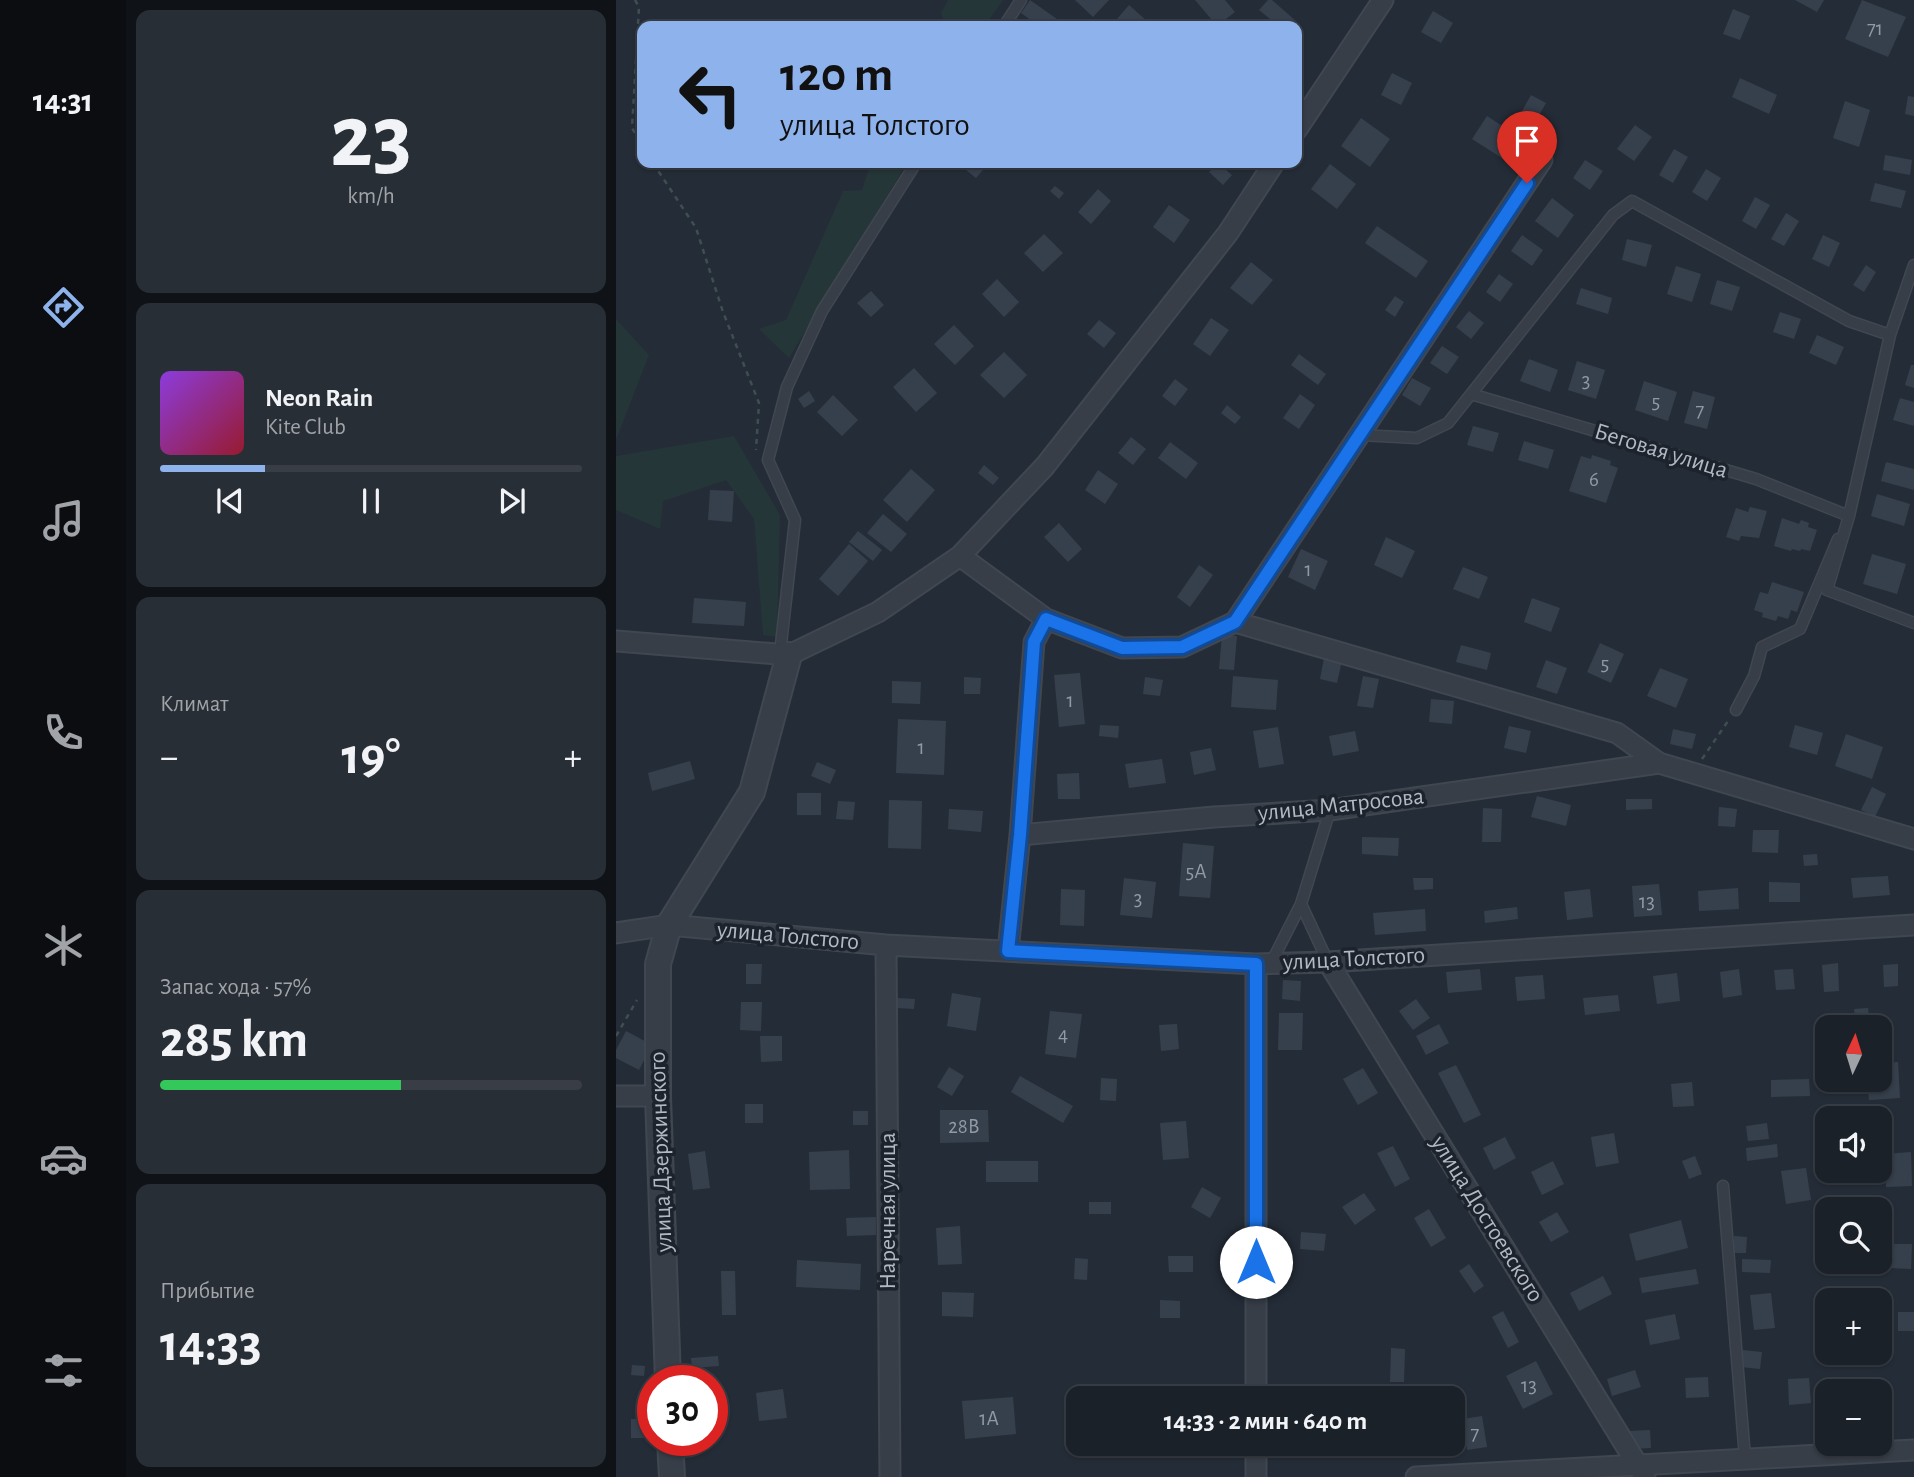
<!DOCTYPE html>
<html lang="ru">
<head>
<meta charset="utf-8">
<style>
	body { margin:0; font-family:"Alegreya Sans",sans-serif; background:#282e35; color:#f1f3f6; height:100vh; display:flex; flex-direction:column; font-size:26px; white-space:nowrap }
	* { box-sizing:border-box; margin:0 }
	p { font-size:23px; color:#a0a3a8 }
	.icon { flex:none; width:38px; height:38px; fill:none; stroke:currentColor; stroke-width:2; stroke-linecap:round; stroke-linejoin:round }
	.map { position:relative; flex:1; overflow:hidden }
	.sheet { display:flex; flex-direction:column; gap:10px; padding:10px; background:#0f1217; width:490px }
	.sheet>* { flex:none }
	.hud { position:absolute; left:21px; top:21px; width:665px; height:147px; border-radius:14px; box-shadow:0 2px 5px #0004,0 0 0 2px #393e46; background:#8eb3ec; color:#111; overflow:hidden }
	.needle { width:46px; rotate:4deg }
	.buttons { position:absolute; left:1199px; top:1015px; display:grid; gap:14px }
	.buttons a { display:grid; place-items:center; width:77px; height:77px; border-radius:14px; background:#1b2129; box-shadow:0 2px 5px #0004,0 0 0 2px #393e46; font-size:35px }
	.speed { position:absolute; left:21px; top:1365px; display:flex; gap:14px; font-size:35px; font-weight:700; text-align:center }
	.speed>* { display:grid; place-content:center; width:91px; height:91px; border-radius:50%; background:#1b2129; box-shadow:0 2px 5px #0004,0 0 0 2px #393e46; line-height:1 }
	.speed .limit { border:10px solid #d22; background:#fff; color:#111 }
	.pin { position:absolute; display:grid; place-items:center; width:60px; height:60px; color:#fff; margin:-72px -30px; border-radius:50% 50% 50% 0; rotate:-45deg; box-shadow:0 0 7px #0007 }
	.pin .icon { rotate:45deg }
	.me { position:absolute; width:77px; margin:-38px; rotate:0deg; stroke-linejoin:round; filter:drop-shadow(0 0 5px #0008) }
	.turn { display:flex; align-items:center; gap:24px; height:147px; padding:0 28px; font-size:32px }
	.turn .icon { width:91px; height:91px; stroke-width:2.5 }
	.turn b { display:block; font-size:49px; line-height:60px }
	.big { font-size:52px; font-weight:700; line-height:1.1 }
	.sheet .widget { flex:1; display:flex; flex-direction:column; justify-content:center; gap:10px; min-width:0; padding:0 24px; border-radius:14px; background:#282e35 }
	.sheet .dial { align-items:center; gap:0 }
	.dial b { font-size:91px; line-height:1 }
	.song { display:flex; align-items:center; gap:21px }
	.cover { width:84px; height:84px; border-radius:10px; background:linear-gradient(135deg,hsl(270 70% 55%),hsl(350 70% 35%)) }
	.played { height:7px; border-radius:4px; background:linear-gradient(90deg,#8eb3ec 25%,#393e46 25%) }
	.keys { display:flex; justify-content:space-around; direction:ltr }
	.heat { display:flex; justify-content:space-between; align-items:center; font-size:38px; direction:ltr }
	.charge { height:10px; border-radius:5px; background:linear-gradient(90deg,#34c759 57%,#393e46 0) }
	.trip { position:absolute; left:450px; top:1386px; width:399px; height:70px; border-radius:14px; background:#1b2129; box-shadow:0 2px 5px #0004,0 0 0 2px #393e46; font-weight:700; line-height:70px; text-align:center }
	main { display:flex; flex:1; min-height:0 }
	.tabs { display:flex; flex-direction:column; width:126px; justify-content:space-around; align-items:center; background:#0b0d10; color:#a0a3a8 }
	.tabs .icon { width:49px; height:49px }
	.tabs .active { color:#8eb3ec }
	.tabs b { font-size:32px; color:#f1f3f6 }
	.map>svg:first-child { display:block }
	.green { fill:#253638 }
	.building { fill:#36404d }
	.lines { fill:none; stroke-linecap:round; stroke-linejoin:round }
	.service-casing { stroke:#404751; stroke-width:13 }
	.minor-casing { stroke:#404751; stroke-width:23 }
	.tertiary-casing { stroke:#404751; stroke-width:28 }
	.path { stroke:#3e4f50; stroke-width:2.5; stroke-dasharray:5 5; stroke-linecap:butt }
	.service { stroke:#373e48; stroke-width:10 }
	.minor { stroke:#373e48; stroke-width:19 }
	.tertiary { stroke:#373e48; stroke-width:24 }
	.route-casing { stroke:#114b97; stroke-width:18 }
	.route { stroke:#1a73e8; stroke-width:12 }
	.labels { text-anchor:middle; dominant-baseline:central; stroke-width:7; stroke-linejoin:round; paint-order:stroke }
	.number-label { font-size:21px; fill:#9199a4 }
	.street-label { font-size:24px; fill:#b2b9c4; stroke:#1c232c }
</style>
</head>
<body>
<main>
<nav class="tabs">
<b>14:31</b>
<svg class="icon active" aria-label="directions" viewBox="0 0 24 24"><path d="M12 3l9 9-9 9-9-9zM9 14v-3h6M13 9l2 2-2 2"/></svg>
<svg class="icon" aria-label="music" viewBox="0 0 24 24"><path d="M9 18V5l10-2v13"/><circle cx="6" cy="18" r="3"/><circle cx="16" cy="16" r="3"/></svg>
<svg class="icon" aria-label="phone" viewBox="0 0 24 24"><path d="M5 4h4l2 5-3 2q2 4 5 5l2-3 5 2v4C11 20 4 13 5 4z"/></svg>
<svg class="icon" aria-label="climate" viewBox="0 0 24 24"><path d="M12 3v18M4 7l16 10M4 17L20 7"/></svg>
<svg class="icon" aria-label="car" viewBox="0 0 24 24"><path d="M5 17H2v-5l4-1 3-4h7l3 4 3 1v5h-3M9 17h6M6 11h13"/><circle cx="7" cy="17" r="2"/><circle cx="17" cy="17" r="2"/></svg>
<svg class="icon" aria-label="filters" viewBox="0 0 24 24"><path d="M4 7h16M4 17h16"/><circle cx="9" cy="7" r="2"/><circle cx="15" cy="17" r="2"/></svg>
</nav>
<section class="sheet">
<div class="widget dial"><b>23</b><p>km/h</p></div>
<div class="widget">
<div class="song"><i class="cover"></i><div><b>Neon Rain</b><p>Kite Club</p></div></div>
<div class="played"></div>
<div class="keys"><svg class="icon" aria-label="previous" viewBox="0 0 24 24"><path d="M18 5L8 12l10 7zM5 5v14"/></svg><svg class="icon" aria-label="pause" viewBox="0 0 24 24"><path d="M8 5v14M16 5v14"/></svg><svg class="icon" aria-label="next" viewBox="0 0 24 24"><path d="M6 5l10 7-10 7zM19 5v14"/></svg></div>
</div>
<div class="widget"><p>Климат</p>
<div class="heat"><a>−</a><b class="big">19°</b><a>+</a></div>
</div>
<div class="widget"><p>Запас хода · 57%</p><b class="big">285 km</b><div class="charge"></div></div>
<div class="widget"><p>Прибытие</p><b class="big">14:33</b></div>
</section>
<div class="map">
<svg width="1298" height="1477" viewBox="0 0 1298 1477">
	<rect width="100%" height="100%" fill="#242c37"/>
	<path class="green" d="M332,0H387L369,26H330L325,13Z
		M255,163H291L173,358L143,329L170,320L227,191L246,190Z
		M0,319L33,355L0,440Z
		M118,436L164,515L161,637L147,635L138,519L110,480L47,501L44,529L0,510V456Z"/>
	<path class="building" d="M414,0L441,19L436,26H423L405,13Z
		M459,0H493L477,17Z
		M579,0H609L619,12L601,26Z
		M652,0H656L680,21L675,26H663L643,10Z
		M1179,0H1208L1201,12Z
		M1246,0L1290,17L1272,57L1229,39Z
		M513,5L531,21L527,26H495Z
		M1117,9L1134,16L1124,40L1107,34Z
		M817,11L837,23L825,43L805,32Z
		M776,73L796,83L785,105L765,95Z
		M1124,78L1161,95L1153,114L1116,97Z
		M915,95L930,103L921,119L906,111Z
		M1292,96L1298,97V116L1289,114Z
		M1229,101L1254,110L1243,147L1217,138Z
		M871,116L914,144L900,167L856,139Z
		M745,118L774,139L754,167L725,146Z
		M1019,125L1036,137L1018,161L1001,149Z
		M1058,149L1072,157L1057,183L1043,175Z
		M1269,155L1296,160L1294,175L1267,170Z
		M969,160L987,171L974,190L957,178Z
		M345,163H373L360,178L344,165Z
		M602,163L616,175L607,185L593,172Z
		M714,164L740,184L721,209L695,189Z
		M1090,169L1105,178L1091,201L1076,192Z
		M1259,183L1290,191L1285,208L1254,201Z
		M439,186L448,193L443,199L434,191Z
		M482,189L495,201L475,224L462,212Z
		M1139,197L1154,205L1140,229L1126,221Z
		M936,198L958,215L942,238L919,221Z
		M553,205L574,220L558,243L537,227Z
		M1170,213L1183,221L1168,246L1155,239Z
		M761,226L812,261L800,278L749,243Z
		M428,234L447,253L427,272L408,253Z
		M906,235L927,250L916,266L895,251Z
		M1207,235L1224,243L1213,267L1196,259Z
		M1011,239L1036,245L1030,267L1006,260Z
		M635,262L657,280L636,305L614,288Z
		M1250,265L1260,272L1248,292L1237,285Z
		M1060,266L1085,274L1076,302L1051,294Z
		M883,274L897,284L884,302L870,292Z
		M381,279L403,302L388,317L366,294Z
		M1101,280L1124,287L1116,311L1094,304Z
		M965,288L996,298L992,314L960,304Z
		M255,291L268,305L255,317L241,303Z
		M779,296L788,302L779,317L769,310Z
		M853,311L868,323L855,339L840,327Z
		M1164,312L1185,319L1178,339L1157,332Z
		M595,318L613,330L594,356L577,344Z
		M483,320L500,333L488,348L471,334Z
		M338,325L358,346L339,365L318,344Z
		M1201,335L1228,347L1220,365L1193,353Z
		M826,346L843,357L831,374L814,363Z
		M388,352L411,375L388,398L364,375Z
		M683,354L710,374L702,385L675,365Z
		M913,359L942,370L934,392L904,381Z
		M961,361L989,370L980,399L952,390Z
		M1295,365H1298V388L1289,385Z
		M298,368L321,393L300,412L277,387Z
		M796,378L815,388L804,406L786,395Z
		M559,379L572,389L559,406L546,396Z
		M1028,381L1061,392L1052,421L1019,410Z
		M193,391L199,401L188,408L182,399Z
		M1077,391L1099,397L1091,429L1068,423Z
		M684,394L699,405L683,429L667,418Z
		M217,395L242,420L226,436L201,412Z
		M1284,398L1298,402V426L1277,420Z
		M611,405L625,417L619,424L605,413Z
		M857,426L883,433L877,452L851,445Z
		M515,437L530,449L517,465L502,453Z
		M908,441L938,450L932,469L902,460Z
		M554,442L582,463L570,479L542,458Z
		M976,455L995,461L994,465L1002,468L990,503L953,491L965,456L975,459Z
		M1270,462L1298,469V490L1265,481Z
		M368,465L383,478L377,485L362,473Z
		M295,469L319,490L291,522L267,500Z
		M482,470L502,484L489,504L469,490Z
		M94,490L118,491L116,522L92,520Z
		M1261,494L1294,504L1288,526L1255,516Z
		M1134,507L1151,511L1143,538L1125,536L1123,541L1110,537L1120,508L1132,512Z
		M267,514L291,534L275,552L251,533Z
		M1166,518L1183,524L1185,520L1193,523L1192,527L1201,530L1194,551L1185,549L1184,551L1176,549L1175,551L1158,546Z
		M443,523L466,549L452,562L428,537Z
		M242,531L266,550L257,561L233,542Z
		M770,537L799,551L786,578L758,565Z
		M233,544L252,561L222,596L203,579Z
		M685,549L712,561L699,590L672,577Z
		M1256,554L1290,564L1281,594L1247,584Z
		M583,565L597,575L574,607L561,597Z
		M847,567L872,577L863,599L837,589Z
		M1156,582L1188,592L1181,612L1175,610L1172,619L1162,616L1160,621L1146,617L1147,613L1138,610L1144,592L1152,594Z
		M78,598L130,602L128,626L76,623Z
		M916,598L944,608L935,632L908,622Z
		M606,635L621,636L618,670L603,669Z
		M984,643L1008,654L995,683L971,672Z
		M845,645L875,653L871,670L840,662Z
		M709,653L727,656L721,683L704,679Z
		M930,660L951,668L941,694L920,687Z
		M1044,668L1072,679L1060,708L1031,696Z
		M464,673L469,724L443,727L438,675Z
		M617,676L662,680L660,710L615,707Z
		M747,676L763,679L757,708L741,706Z
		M348,677L365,678L364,694H348Z
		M529,677L547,680L544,696L527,694Z
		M276,681L305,682L304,704L276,703Z
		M815,699L838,701L836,724L813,722Z
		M282,719L330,721L328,775L280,773Z
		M484,725L503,726L502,738L483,736Z
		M1179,725L1207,733L1201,755L1173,747Z
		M893,726L915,731L910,753L888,748Z
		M662,727L668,764L643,768L637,731Z
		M1057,729L1080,734L1076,749L1054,744Z
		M739,731L743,751L717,756L713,736Z
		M1230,734L1267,747L1256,779L1219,766Z
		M595,748L600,770L578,775L574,752Z
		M546,759L550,783L513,788L509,764Z
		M74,761L79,779L36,791L32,773Z
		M201,762L220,770L214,784L195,776Z
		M463,773L464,799H442L441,774Z
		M1256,787L1270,794L1259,817L1245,810Z
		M181,793H205V815H181Z
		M921,796L955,805L950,826L915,817Z
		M1010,799H1036V809L1010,810Z
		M273,800L306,801L305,849L272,848Z
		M222,801L239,802L237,820L220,819Z
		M1103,807L1121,809L1119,827L1102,826Z
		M867,808L886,809L885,842H866Z
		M333,809L367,811L365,832L332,829Z
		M1137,830H1163L1162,853L1136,852Z
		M746,837L783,838L782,856L746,854Z
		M567,843L598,846L594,898L563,896Z
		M1201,854L1202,865L1188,866L1187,855Z
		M1272,876L1274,895L1237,898L1235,878Z
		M508,878L540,882L536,918L504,915Z
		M797,878H817V889L798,890Z
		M1153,882L1184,883V902H1153Z
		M1043,884L1046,915L1018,917L1016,886Z
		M1122,888L1123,909L1083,911L1082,891Z
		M445,889L469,890L468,926L444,925Z
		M974,889L977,917L951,920L948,892Z
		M901,907L902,919L869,923L868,911Z
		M809,909L810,931L759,935L757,913Z
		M1222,963L1223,991L1208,992L1206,965Z
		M130,964H146L145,984H130Z
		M1282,964V986L1268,987L1267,965Z
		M864,969L866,990L832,993L830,972Z
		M1123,969L1126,995L1107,998L1104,972Z
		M1177,969L1179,989L1160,990L1158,970Z
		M1061,973L1064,1001L1041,1004L1037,976Z
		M927,975L929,999L901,1001L899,977Z
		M667,980L685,981L684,1001L666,999Z
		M336,993L365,998L360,1031L331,1026Z
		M1002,995L1004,1011L969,1015L967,998Z
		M281,998L299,999L298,1009L281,1008Z
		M800,999L814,1018L797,1030L783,1011Z
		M125,1002H146L145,1031L124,1030Z
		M1252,1008L1254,1027H1240L1238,1009Z
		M434,1011L466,1014L460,1058L429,1054Z
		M663,1013H687L686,1050H662Z
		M561,1024L563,1049L545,1051L543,1025Z
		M823,1024L833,1043L810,1055L800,1036Z
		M10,1031L36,1045L23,1070L0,1058V1050Z
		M144,1036H166V1061L145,1062Z
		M1282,1062L1284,1098L1253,1100L1251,1080H1264V1063Z
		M840,1065L865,1115L848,1123L822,1073Z
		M333,1067L348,1076L336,1096L321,1087Z
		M747,1068L762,1093L742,1105L727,1079Z
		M404,1076L457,1106L447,1123L395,1092Z
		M485,1078L501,1079L500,1101L484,1100Z
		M1193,1079L1194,1096L1155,1097V1080Z
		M1076,1082L1078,1106L1057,1107L1055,1084Z
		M129,1104H147V1123H129Z
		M324,1110H372L373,1142L324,1143Z
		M237,1111H252V1125H237Z
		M570,1121L573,1158L547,1160L544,1123Z
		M1151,1123L1153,1139L1132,1141L1130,1126Z
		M998,1133L1003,1163L980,1167L975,1137Z
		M889,1137L900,1158L878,1170L867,1148Z
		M1161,1144L1162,1157L1131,1161L1130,1148Z
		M777,1146L794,1179L779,1187L761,1153Z
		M233,1150L234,1189L194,1190L193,1152Z
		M89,1151L94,1188L77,1190L72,1154Z
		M1295,1152L1296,1186L1270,1187L1269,1154Z
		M1079,1156L1086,1174L1073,1179L1066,1161Z
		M370,1161H422V1182H370Z
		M937,1161L948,1184L926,1195L915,1172Z
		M1190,1168L1195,1200L1170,1204L1165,1171Z
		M586,1187L605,1198L594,1218L575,1207Z
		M748,1193L760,1210L739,1225L726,1207Z
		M473,1202H495V1214H473Z
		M813,1209L830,1238L815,1247L798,1218Z
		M941,1212L953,1232L935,1242L923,1222Z
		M260,1217V1235L231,1236L230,1218Z
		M1065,1220L1072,1248L1020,1261L1013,1234Z
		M344,1226L346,1264L322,1265L320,1228Z
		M685,1232L710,1234L708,1251L684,1249Z
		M1118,1236L1131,1237L1130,1253H1117Z
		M1275,1244H1296L1295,1269L1274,1268Z
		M552,1256H577V1272H553Z
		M459,1258L472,1259L471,1280L458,1279Z
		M1126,1259L1155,1260L1154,1273L1126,1272Z
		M181,1260L245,1264L244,1290L180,1287Z
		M853,1264L868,1286L858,1293L843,1271Z
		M1080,1269L1083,1284L1026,1293L1023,1278Z
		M105,1271H119L120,1315H106Z
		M987,1276L996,1294L963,1311L954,1293Z
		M326,1292L358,1293L357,1317L326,1316Z
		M1155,1293L1159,1328L1138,1330L1134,1295Z
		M544,1300L564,1301V1318H544Z
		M887,1311L903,1342L892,1348L876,1317Z
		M1282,1312H1298V1331H1282Z
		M1059,1314L1064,1339L1034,1345L1029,1320Z
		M775,1348L789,1349L788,1382H774Z
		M1127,1350L1146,1352L1144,1369L1125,1367Z
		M102,1356L103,1366L76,1368L75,1358Z
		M920,1361L937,1394L907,1409L890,1376Z
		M16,1365L29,1366L28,1376L15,1375Z
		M1019,1370L1025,1387L996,1396L991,1379Z
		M1092,1377L1093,1397L1070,1398L1069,1378Z
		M1193,1378L1195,1403L1173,1405L1172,1379Z
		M167,1389L171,1418L143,1421L140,1393Z
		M397,1397L400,1434L349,1439L346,1401Z
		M866,1416L871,1447L851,1450L847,1419Z
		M15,1419H33V1438H15Z
		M1034,1430L1035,1448L1015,1449L1013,1431Z
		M558,1444H598L599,1451L559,1455Z"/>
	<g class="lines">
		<defs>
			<path id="service" d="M388,26L405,0
				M1298,265L1274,335L1233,516L1211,590L1298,623
				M855,394L1140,479L1233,516
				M744,435L801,438L832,423L997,215L1016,201L1233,321L1274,335
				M164,653L179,520L152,460L171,387L206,311L300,163
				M1120,710L1138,676L1146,647L1184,629L1222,539
				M712,962L685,904L714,810
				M655,963L685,904
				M1107,1186L1129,1458"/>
			<path id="minor" d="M681,129L767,0
				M344,556L430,619L506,648L566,647L619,622L926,160
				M619,622L1001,733L1043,763L1298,839
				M0,641L173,655L262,612L344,556L429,466L612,233L658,163
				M404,835L598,817L714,810L1043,763
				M0,933L53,925L270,945L640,964L712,962L1298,925
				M270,945L274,1477
				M392,951L404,835L418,642L430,619
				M712,962L1029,1477
				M640,964V1398
				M0,1096H42
				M640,1444V1477
				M800,1477L1298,1450"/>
			<path id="tertiary" d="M52,1381L42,1096V964L53,925L136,792L173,655
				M54,1440L56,1477"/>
		</defs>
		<use href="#service" class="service-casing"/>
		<use href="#minor" class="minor-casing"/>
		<use href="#tertiary" class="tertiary-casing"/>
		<path class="path" d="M19,0L23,7L16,128L26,145
			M37,163L80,228L107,312L143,403L140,450
			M1086,759L1112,721
			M0,1036L21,1000"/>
		<use href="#service" class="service"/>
		<use href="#minor" class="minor"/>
		<use href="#tertiary" class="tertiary"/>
	</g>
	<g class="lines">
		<defs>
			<path id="route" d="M640,1262V964L392,951L404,835L418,642L430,619L506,648L566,647L619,622L911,183"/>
		</defs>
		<use href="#route" class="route-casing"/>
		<use href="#route" class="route"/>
	</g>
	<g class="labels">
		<g class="number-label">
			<text x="1259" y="28">71</text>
			<text x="970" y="380">3</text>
			<text x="1040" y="401">5</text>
			<text x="1084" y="410">7</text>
			<text x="978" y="479">6</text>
			<text x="692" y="569">1</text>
			<text x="989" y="663">5</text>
			<text x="454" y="700">1</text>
			<text x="305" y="747">1</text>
			<text x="580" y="871">5А</text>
			<text x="522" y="898">3</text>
			<text x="1031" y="901">13</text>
			<text x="447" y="1034">4</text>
			<text x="348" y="1126">28В</text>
			<text x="913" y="1385">13</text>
			<text x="373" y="1418">1А</text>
			<text x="859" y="1433">7</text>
		</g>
		<g class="street-label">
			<text transform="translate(1045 451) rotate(17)">Беговая улица</text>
			<text transform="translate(725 805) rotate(-6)">улица Матросова</text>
			<text transform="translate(172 936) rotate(5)">улица Толстого</text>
			<text transform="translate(738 959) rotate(-3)">улица Толстого</text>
			<text transform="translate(45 1152) rotate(-92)">улица Дзержинского</text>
			<text transform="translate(272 1211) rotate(-90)">Наречная улица</text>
			<text transform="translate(871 1219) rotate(58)">улица Достоевского</text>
		</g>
	</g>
</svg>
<div class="buttons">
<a><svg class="needle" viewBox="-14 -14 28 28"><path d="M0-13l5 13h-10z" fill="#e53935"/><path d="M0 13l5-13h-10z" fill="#a0a3a8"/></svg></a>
<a><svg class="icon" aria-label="sound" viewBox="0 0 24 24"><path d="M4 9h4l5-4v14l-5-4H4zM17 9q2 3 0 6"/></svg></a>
<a><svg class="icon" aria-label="search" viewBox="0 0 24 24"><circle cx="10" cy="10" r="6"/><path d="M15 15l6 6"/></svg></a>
<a>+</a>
<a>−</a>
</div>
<div class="speed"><div class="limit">30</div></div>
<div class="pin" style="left:911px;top:183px;background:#d93025"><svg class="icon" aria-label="arrive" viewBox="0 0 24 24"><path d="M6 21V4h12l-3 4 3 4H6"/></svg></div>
<svg class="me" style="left:640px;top:1262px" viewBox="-20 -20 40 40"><circle r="19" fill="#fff"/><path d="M0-13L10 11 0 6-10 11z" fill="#1a73e8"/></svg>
<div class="trip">14:33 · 2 мин · 640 m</div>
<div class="hud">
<div class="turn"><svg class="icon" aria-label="left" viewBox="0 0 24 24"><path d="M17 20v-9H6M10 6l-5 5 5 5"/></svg><div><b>120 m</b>улица Толстого</div></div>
</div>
</div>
</main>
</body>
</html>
